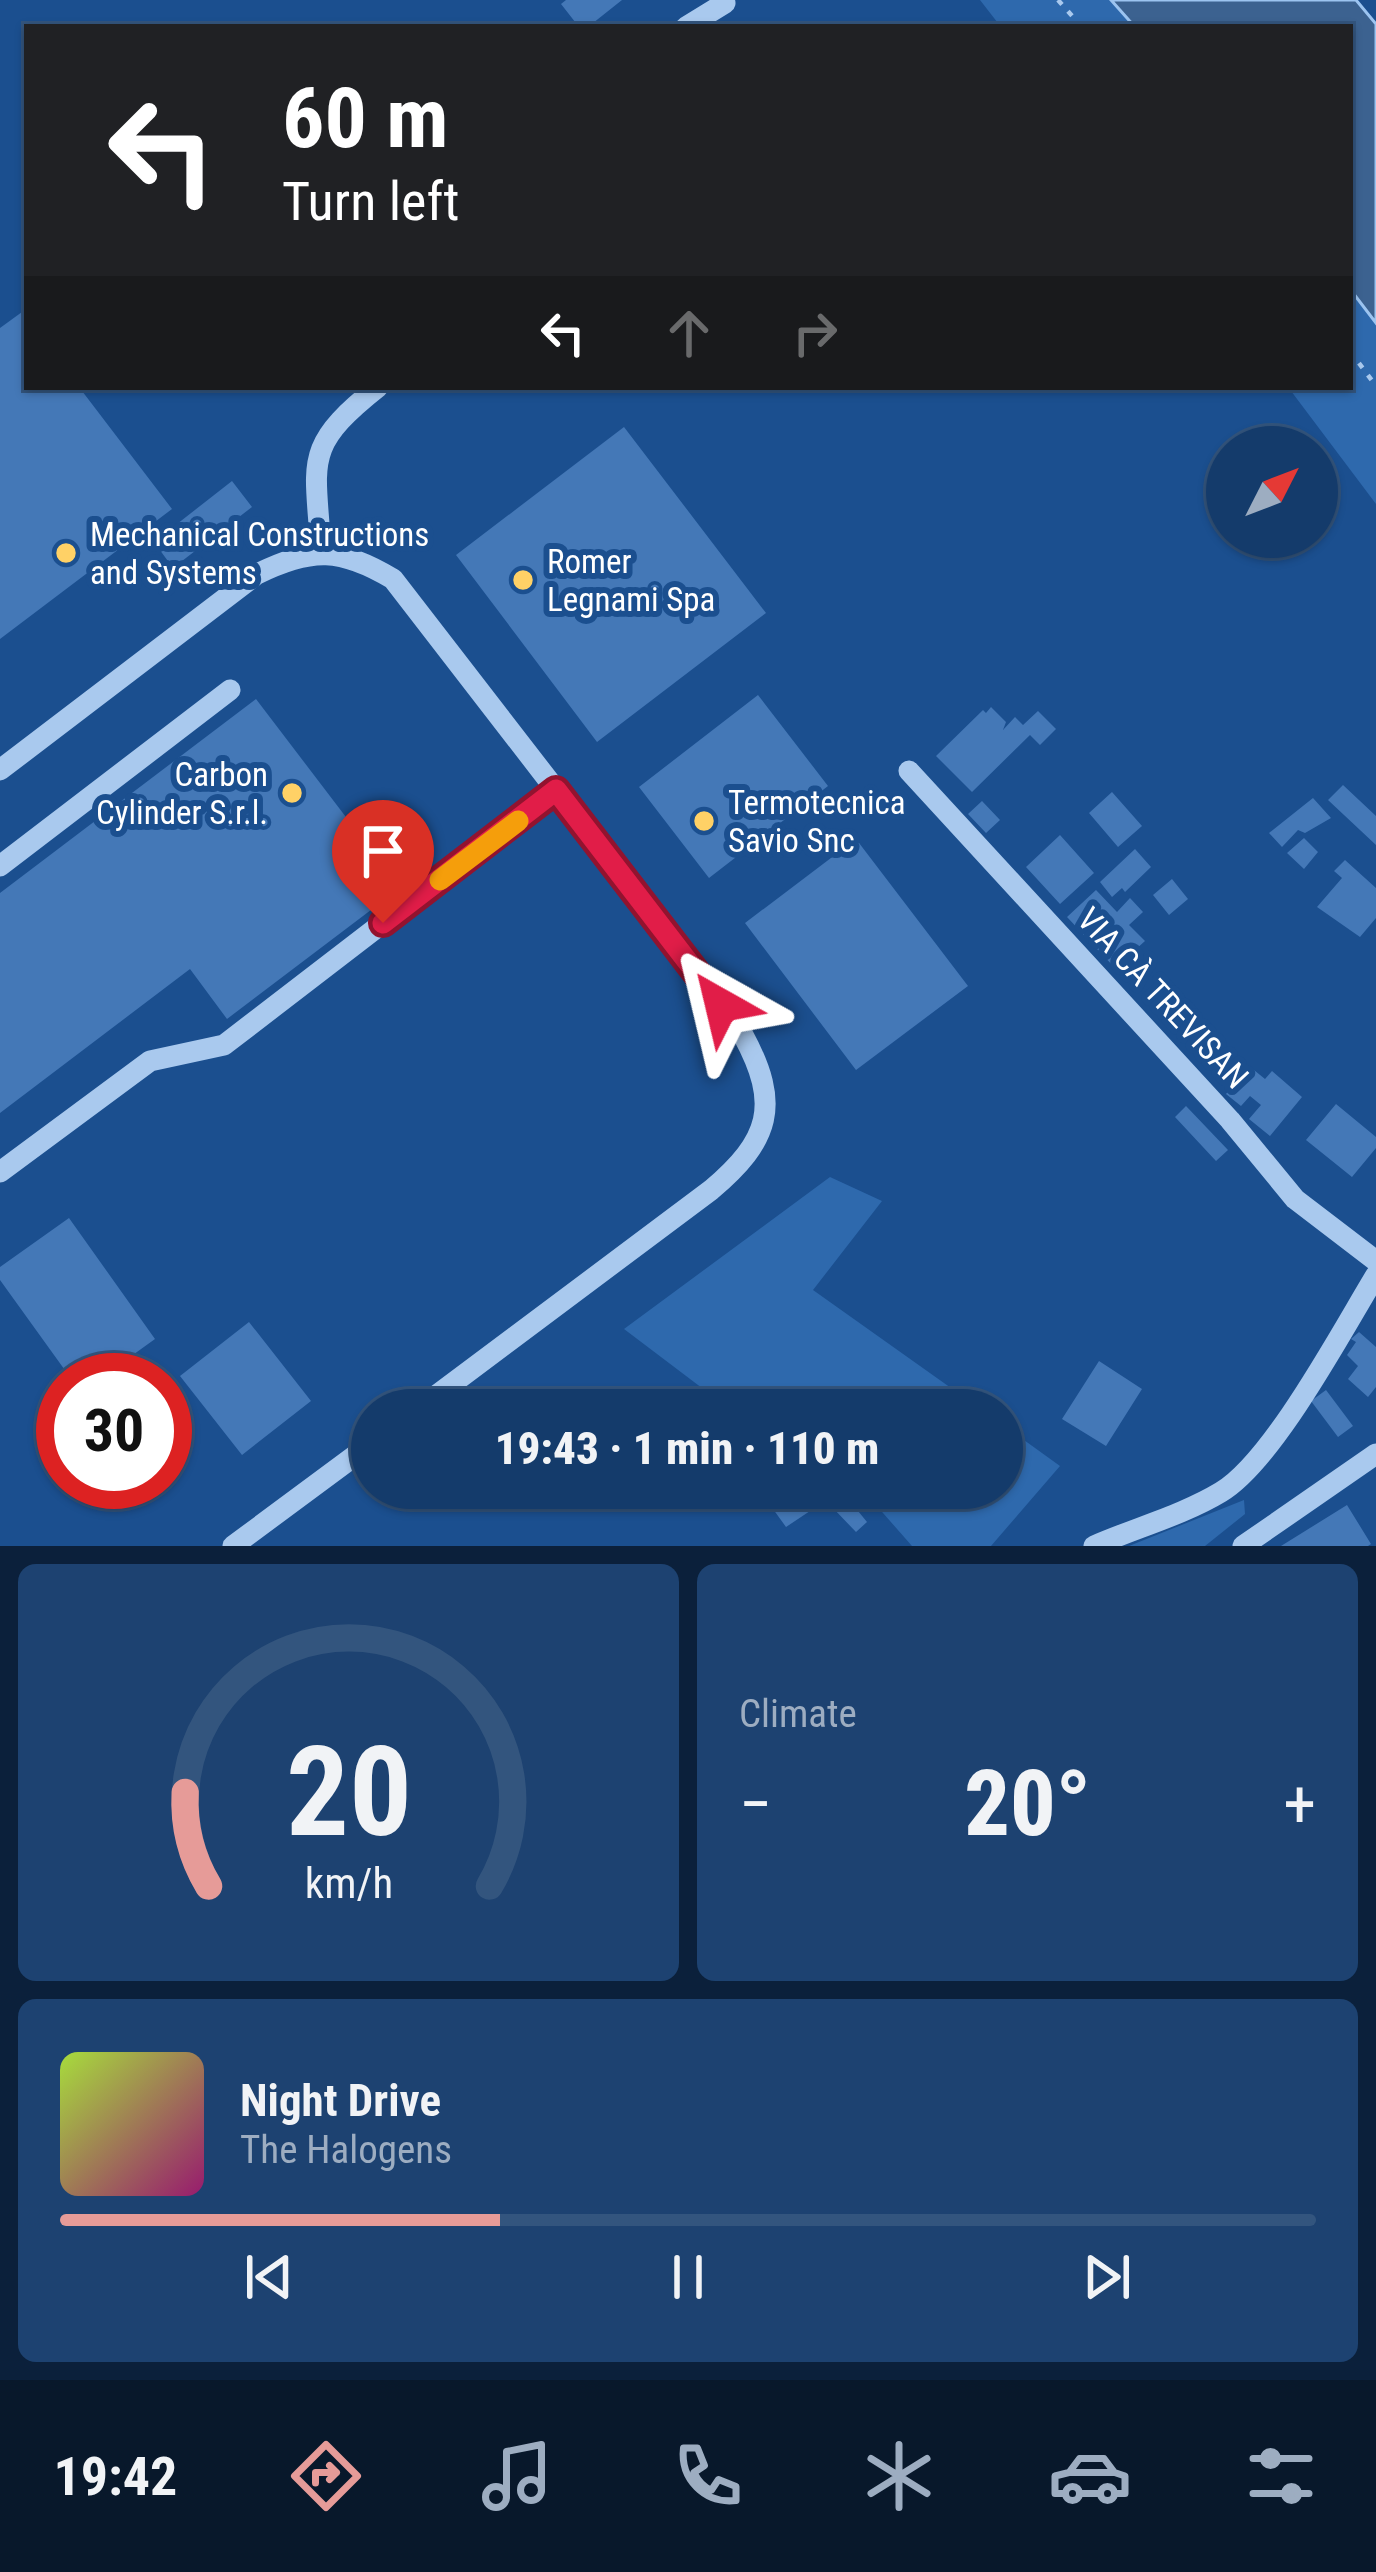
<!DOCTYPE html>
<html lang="en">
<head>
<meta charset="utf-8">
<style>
	body { margin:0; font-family:"Roboto Condensed",sans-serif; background:#1d4271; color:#f1f3f6; height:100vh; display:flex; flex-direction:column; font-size:45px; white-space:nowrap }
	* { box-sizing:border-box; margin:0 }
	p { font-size:39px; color:#9dadc1 }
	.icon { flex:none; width:66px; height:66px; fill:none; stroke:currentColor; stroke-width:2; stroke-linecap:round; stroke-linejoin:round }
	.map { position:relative; height:1546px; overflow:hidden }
	.details { display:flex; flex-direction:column; gap:18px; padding:18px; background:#0b203b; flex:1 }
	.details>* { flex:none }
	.top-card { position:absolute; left:24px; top:24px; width:1329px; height:366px; border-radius:0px; box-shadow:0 3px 9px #0004,0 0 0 3px #33557e; background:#202124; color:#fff; overflow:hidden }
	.needle { width:78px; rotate:48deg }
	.tools { position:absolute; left:1206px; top:426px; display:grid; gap:24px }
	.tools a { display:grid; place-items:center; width:132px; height:132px; border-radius:50%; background:#143b6b; box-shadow:0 3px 9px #0004,0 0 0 3px #33557e; font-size:60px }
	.speed { position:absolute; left:36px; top:1353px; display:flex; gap:24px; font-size:60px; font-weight:700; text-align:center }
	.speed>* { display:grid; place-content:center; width:156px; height:156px; border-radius:50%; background:#143b6b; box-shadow:0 3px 9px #0004,0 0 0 3px #33557e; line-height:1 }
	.speed .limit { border:18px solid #d22; background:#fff; color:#111 }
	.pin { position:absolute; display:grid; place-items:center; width:102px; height:102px; color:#fff; margin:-123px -51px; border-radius:50% 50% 50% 0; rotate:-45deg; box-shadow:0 0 12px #0007 }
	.pin .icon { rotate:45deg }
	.me { position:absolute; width:132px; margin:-66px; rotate:323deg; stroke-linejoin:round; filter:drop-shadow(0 0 9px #0008) }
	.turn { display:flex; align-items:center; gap:42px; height:252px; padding:0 60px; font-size:54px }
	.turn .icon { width:156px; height:156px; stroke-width:2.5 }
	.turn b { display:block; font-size:84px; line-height:102px }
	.lanes { display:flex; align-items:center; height:114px; padding:0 60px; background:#0003; justify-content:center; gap:60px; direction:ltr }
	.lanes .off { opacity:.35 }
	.big { font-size:90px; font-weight:800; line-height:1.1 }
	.details .widget { flex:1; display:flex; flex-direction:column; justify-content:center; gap:18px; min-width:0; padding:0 42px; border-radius:18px; background:#1d4271 }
	.details .dial { align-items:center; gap:0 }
	.dial svg { height:312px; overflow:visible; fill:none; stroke:#33557e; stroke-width:7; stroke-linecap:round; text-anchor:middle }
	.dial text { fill:#f1f3f6; stroke:none }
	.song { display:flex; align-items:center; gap:36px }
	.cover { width:144px; height:144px; border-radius:18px; background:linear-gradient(135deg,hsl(80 70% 55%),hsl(320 70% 35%)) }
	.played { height:12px; border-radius:6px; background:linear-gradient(90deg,#e69b98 35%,#33557e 35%) }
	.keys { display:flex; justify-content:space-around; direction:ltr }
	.heat { display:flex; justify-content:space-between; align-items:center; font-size:66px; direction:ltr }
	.details .tiles { flex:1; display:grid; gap:18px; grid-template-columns:1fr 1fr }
	.widget:last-child { grid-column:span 2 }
	.trip { position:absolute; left:351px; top:1389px; width:672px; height:120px; border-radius:60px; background:#143b6b; box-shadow:0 3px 9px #0004,0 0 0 3px #33557e; font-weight:800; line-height:120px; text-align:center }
	.dock { display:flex; height:192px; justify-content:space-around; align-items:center; background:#08182b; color:#9dadc1 }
	.dock .icon { width:84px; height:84px }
	.dock .current { color:#e69b98 }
	.dock b { font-size:54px; color:#f1f3f6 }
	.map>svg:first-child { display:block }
	.green { fill:#2e69ad }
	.water { fill:#3c6290; stroke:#9cc4f0; stroke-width:3 }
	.building { fill:#4478b7 }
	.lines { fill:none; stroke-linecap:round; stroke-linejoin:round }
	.path { stroke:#a9c9ee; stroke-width:4.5; stroke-dasharray:6 9; stroke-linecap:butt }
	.minor { stroke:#a9c9ee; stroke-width:21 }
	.route-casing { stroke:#92132f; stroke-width:30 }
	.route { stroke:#e11d48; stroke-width:21 }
	.slow { stroke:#f59e0b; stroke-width:21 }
	.poi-dot { fill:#ffd166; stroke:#1b4f8f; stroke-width:4.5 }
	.labels { text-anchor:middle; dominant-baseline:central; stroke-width:12; stroke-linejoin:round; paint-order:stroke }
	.poi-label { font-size:33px; fill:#fff; stroke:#1b4f8f; text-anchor:start }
	.street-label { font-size:33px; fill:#fff; stroke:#1b4f8f }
</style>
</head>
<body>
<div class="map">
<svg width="1376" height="1546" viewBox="0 0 1376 1546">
	<rect width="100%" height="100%" fill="#1b4f8f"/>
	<path class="green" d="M980,0H1111L1135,27H1001Z
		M1350,289L1376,323V504L1288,387H1350Z
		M830,1177L882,1201L813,1290L982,1410H731L624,1329Z
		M1002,1424L1060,1466L991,1546H912L861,1488H1002Z
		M1244,1500L1245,1514L1205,1546H1129Z"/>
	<path class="water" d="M1111,0H1356L1376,24V323L1350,289V27H1135Z"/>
	<path class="building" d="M566,0H622L588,27H579L561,4Z
		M22,312L27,318V387H79L172,509L0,639V328Z
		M624,427L766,613L597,742L456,555Z
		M232,481L252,507L173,568L154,542Z
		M758,695L828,786L709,878L639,787Z
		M256,699L400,888L227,1019L190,969L0,1113V893Z
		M991,707L1006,722L1003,730L1015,717L1023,725L1038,711L1056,729L1040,745L1030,735L972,792L936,756L983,710L986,713Z
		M1343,785L1376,816V845L1328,800Z
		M1112,792L1142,826L1118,847L1089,813Z
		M1313,798L1331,818L1305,833L1298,830L1282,847L1269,833Z
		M982,801L1000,820L986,833L968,814Z
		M1060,835L1094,873L1060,904L1026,867Z
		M1304,838L1318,852L1304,869L1287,853Z
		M856,839L968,986L856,1070L745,923Z
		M1135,849L1151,867L1125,892L1122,888L1112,897L1100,882Z
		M1345,860L1376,888V918L1360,937L1317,907L1342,878L1334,871Z
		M1172,879L1188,899L1169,915L1153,895Z
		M1096,890L1117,912L1130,898L1143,912L1129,925L1145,941L1115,968L1067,917Z
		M1249,1066L1265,1079L1272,1071L1302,1097L1270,1136L1249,1119L1261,1105L1250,1096L1241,1106L1226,1094Z
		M1336,1104L1376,1137V1148L1352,1177L1306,1140Z
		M1186,1106L1228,1150L1216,1161L1175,1117Z
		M69,1218L155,1339L98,1380H72L0,1280V1267Z
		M249,1322L311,1401L242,1455L180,1376Z
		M1359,1332L1376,1347V1387L1368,1397L1348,1379L1358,1366L1347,1355L1356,1342L1351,1339Z
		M1099,1361L1142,1389L1106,1446L1062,1419Z
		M1326,1390L1353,1426L1338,1437L1311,1401Z
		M798,1493L810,1511L786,1527L773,1509Z
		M845,1495L867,1522L856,1532L831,1506Z
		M1347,1505L1371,1544L1368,1546H1281Z"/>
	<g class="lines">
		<path class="path" d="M1058,0L1082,27
			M1350,351L1376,386"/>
		<path class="minor" d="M686,27L725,3
			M321,553C316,461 301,448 378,387
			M0,770L257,574C312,547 341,548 393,579L556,790L224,1045L150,1061L0,1172
			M909,771L1230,1120L1295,1199L1376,1261
			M0,866L230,690
			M417,1410L711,1190C770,1140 781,1105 743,1035L556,790
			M233,1546L372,1443
			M1094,1546C1135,1528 1183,1515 1221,1492C1273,1461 1343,1329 1376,1275
			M1243,1546L1376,1454"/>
	</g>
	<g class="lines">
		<defs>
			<path id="route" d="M383,923L556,790L721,1005"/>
		</defs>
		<use href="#route" class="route-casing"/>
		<use href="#route" class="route"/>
		<path class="slow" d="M440,880L518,821"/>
	</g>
	<g class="poi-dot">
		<circle cx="66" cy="553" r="12"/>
		<circle cx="523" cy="580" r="12"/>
		<circle cx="292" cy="793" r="12"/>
		<circle cx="704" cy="821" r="12"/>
	</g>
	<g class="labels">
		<g class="poi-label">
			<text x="90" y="534">Mechanical Constructions<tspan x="90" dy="38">and Systems</tspan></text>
			<text x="547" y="561">Romer<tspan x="547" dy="38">Legnami Spa</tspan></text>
			<text x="268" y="774" text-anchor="end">Carbon<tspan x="268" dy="38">Cylinder S.r.l.</tspan></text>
			<text x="728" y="802">Termotecnica<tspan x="728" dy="38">Savio Snc</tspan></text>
		</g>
		<g class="street-label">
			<text transform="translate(1163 998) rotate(47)">VIA CÀ TREVISAN</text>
		</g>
	</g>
</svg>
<div class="tools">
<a><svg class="needle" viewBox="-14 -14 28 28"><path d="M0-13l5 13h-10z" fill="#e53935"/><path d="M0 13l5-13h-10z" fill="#9dadc1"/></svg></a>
</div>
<div class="speed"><div class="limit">30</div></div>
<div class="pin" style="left:383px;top:923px;background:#d93025"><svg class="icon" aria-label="arrive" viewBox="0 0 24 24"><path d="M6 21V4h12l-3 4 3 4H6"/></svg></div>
<svg class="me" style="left:721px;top:1005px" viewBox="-20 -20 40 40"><path d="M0-17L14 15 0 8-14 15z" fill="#e11d48" stroke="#fff" stroke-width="4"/></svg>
<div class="trip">19:43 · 1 min · 110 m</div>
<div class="top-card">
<div class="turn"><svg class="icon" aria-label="left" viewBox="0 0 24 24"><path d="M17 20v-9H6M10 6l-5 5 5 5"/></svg><div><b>60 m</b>Turn left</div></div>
<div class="lanes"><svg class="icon" aria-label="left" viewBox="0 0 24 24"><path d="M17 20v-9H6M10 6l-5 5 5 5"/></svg><svg class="icon off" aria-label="ahead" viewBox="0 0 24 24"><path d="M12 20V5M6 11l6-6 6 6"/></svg><svg class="icon off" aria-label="right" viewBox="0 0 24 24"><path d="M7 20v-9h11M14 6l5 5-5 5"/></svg></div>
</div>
</div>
<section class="details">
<div class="tiles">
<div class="widget dial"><svg viewBox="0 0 100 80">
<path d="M14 69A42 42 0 1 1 86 69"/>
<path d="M14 69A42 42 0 0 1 8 45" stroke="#e69b98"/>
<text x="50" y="56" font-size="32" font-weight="700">20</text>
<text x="50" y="72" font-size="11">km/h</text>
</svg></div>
<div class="widget"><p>Climate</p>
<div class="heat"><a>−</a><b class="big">20°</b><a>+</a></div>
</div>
<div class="widget">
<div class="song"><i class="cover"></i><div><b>Night Drive</b><p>The Halogens</p></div></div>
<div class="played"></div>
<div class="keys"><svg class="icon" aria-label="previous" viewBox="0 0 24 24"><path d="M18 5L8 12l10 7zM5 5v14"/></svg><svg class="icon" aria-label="pause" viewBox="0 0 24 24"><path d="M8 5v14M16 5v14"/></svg><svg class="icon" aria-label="next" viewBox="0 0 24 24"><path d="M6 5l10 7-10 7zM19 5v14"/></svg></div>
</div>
</div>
</section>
<nav class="dock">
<b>19:42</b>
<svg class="icon current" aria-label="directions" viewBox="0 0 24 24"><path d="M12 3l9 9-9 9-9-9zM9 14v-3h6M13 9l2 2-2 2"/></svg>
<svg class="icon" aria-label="music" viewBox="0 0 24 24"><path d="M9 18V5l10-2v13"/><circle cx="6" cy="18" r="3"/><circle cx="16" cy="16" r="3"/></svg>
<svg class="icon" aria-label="phone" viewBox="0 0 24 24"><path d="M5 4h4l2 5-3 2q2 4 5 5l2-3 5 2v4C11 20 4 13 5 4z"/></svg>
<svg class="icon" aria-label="climate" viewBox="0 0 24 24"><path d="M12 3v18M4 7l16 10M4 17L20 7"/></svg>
<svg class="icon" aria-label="car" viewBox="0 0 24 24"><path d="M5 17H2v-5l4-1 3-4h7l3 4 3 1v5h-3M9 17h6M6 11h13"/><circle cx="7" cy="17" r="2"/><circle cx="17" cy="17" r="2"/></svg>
<svg class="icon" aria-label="filters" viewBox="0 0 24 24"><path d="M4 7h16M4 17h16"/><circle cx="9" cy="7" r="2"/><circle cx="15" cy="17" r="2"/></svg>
</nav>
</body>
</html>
